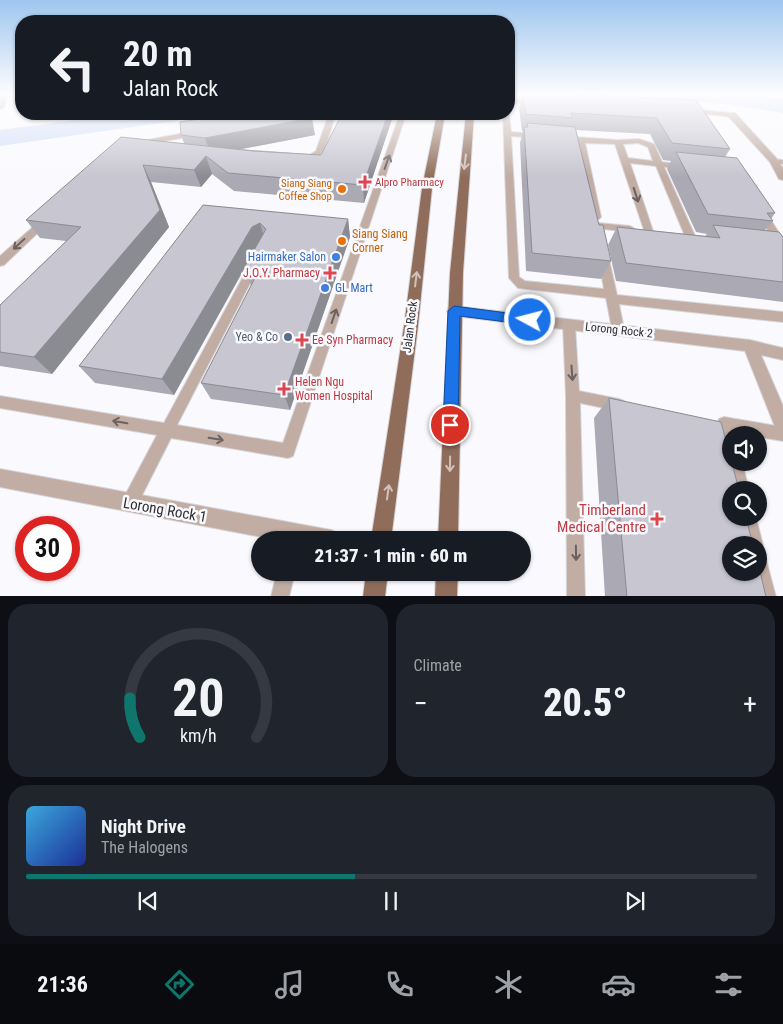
<!DOCTYPE html>
<html lang="en">
<head>
<meta charset="utf-8">
<style>
	body { margin:0; font-family:"Roboto Condensed",sans-serif; background:#20242c; color:#f1f3f6; height:100vh; display:flex; flex-direction:column; font-size:19px; white-space:nowrap }
	* { box-sizing:border-box; margin:0 }
	p { font-size:16px; color:#9ea1a6 }
	.icon { flex:none; width:28px; height:28px; fill:none; stroke:currentColor; stroke-width:2; stroke-linecap:round; stroke-linejoin:round }
	.map { position:relative; height:596px; overflow:hidden }
	.panel { display:flex; flex-direction:column; gap:8px; padding:8px; background:#0d0f14; flex:1 }
	.panel>* { flex:none }
	.guide { position:absolute; left:15px; top:15px; width:500px; height:105px; border-radius:20px; box-shadow:0 1px 4px #0004; background:#171b24; color:#f1f3f6; overflow:hidden }
	.controls { position:absolute; left:722px; top:426px; display:grid; gap:10px }
	.controls a { display:grid; place-items:center; width:45px; height:45px; border-radius:50%; background:#171b24; box-shadow:0 1px 4px #0004; font-size:25px }
	.speed { position:absolute; left:15px; top:516px; display:flex; gap:10px; font-size:25px; font-weight:700; text-align:center }
	.speed>* { display:grid; place-content:center; width:65px; height:65px; border-radius:50%; background:#171b24; box-shadow:0 1px 4px #0004; line-height:1 }
	.speed .limit { border:8px solid #d22; background:#fff; color:#111 }
	.pin { position:absolute; display:grid; place-items:center; width:42px; height:42px; color:#fff; margin:-21px; border:2px solid #fff; border-radius:50%; box-shadow:0 1px 5px #0007 }
	.me { position:absolute; width:55px; margin:-28px; rotate:277deg; stroke-linejoin:round; filter:drop-shadow(0 0 4px #0008) }
	.turn { display:flex; align-items:center; gap:18px; height:105px; padding:0 25px; font-size:22px }
	.turn .icon { width:65px; height:65px; stroke-width:2.5 }
	.turn b { display:block; font-size:35px; line-height:42px }
	.big { font-size:38px; font-weight:800; line-height:1.1 }
	.panel .tile { flex:1; display:flex; flex-direction:column; justify-content:center; gap:8px; min-width:0; padding:0 18px; border-radius:20px; background:#20242c }
	.panel .dial { align-items:center; gap:0 }
	.dial svg { height:130px; overflow:visible; fill:none; stroke:#363941; stroke-width:7; stroke-linecap:round; text-anchor:middle }
	.dial text { fill:#f1f3f6; stroke:none }
	.song { display:flex; align-items:center; gap:15px }
	.cover { width:60px; height:60px; border-radius:8px; background:linear-gradient(135deg,hsl(200 70% 55%),hsl(230 70% 35%)) }
	.played { height:5px; border-radius:2px; background:linear-gradient(90deg,#0f766e 45%,#363941 45%) }
	.keys { display:flex; justify-content:space-around; direction:ltr }
	.heat { display:flex; justify-content:space-between; align-items:center; font-size:28px; direction:ltr }
	.panel .tiles { flex:1; display:grid; gap:8px; grid-template-columns:1fr 1fr }
	.tile:last-child { grid-column:span 2 }
	.trip { position:absolute; left:251px; top:531px; width:280px; height:50px; border-radius:25px; background:#171b24; box-shadow:0 1px 4px #0004; font-weight:800; line-height:50px; text-align:center }
	.dock { display:flex; height:80px; justify-content:space-around; align-items:center; background:#090b0e; color:#9ea1a6 }
	.dock .icon { width:35px; height:35px }
	.dock .selected { color:#0f766e }
	.dock b { font-size:22px; color:#f1f3f6 }
	.map>svg:first-child { display:block }
	.lines { fill:none; stroke-linecap:round; stroke-linejoin:round }
	.river { fill:#d3e0f9; fill-rule:evenodd }
	.service-casing { stroke:#d6d5d9; stroke-width:2 }
	.minor-casing { stroke:#d6d5d9; stroke-width:2 }
	.primary-casing { stroke:#d6d5d9; stroke-width:2 }
	.service { fill:#c1ada3; fill-rule:evenodd }
	.minor { fill:#c1ada3; fill-rule:evenodd }
	.primary { fill:#906d5b; fill-rule:evenodd }
	.wall { fill:#abaab4 }
	.shaded-wall { fill:#8b8b92 }
	.building { fill:#c7c6d1; stroke:#8b8b92 }
	.oneway { stroke:#6a6160 }
	.oneway2 { stroke:#d0c1bc }
	.route { fill:#1a73e8; stroke:#114b97 }
	.health-dot { fill:#e0444e; stroke:#faf9fd; stroke-width:2 }
	.food-dot { fill:#e8710a; stroke:#faf9fd; stroke-width:2 }
	.shop-dot { fill:#3f7fe0; stroke:#faf9fd; stroke-width:2 }
	.service-dot { fill:#5c6f8a; stroke:#faf9fd; stroke-width:2 }
	.labels { text-anchor:middle; dominant-baseline:central; stroke-width:5; stroke-linejoin:round; paint-order:stroke }
	.far-health-label { font-size:11px; fill:#be3a42; stroke:#faf9fd; text-anchor:start }
	.far-food-label { font-size:11px; fill:#c56008; stroke:#faf9fd; text-anchor:end }
	.food-label { font-size:12px; fill:#c56008; stroke:#faf9fd; text-anchor:start }
	.shop-label { font-size:12px; fill:#366cbe; stroke:#faf9fd; text-anchor:end }
	.health-label { font-size:12px; fill:#be3a42; stroke:#faf9fd; text-anchor:start }
	.street-label { font-size:12px; fill:#302f33; stroke:#faf9fd }
	.service-label { font-size:12px; fill:#4e5e75; stroke:#faf9fd; text-anchor:end }
	.near-street-label { font-size:15px; fill:#302f33; stroke:#faf9fd }
	.near-health-label { font-size:15px; fill:#be3a42; stroke:#faf9fd; text-anchor:end }
</style>
</head>
<body>
<div class="map">
<svg width="783" height="597" viewBox="0 0 783 597">
	<rect width="100%" height="100%" fill="#faf9fd"/>
	<g class="lines">
		<path class="river" d="M651,93H746L783,99V113L727,104L662,100L654,98Z
			M121,114H186L183,119L174,121L0,146V130Z"/>
		<defs>
			<path id="service" d="M509,99H534L537,101L534,103H509Z
				M690,109L732,113L735,115L732,117L688,112L687,111Z
				M509,113L511,132L537,134L541,136L537,138L511,136L519,277L525,281L604,289L598,255L603,252L608,255L617,295L783,312V322L619,304L624,329L622,332H614L612,329L606,298L518,288L509,278L503,114Z
				M329,114H335C330,131 325,166 301,164V160L316,151Z
				M400,114H406L293,456L288,458L171,438L135,509L129,511L123,509L121,503L157,435L0,408V396L164,423L250,264L255,260L260,264L177,425L283,443Z
				M195,131H198V135L137,146L133,144L137,142Z
				M560,136L618,140L639,139L654,144L662,162L687,165V169H684L664,167L695,236L693,238H687L685,236L656,166L630,163L653,231L648,234L645,233L615,144L585,143L601,217L599,219H593L578,142L560,140ZM638,143L648,147L653,161L628,158L623,144Z
				M771,159L783,160V164L771,163Z
				M762,210L765,211L783,239V250L779,249L757,213Z
				M45,218L50,221L48,223L4,265L0,266V256L42,219Z
				M598,223L630,226L635,229L630,232L595,228L593,226Z
				M569,320L573,322L575,325L579,391L619,399L624,401L626,405L624,409L619,411L580,403L585,597H567L566,396L563,325L565,322Z
				M724,417L783,427V441L759,437V435L733,432L734,435H731V462H742L749,490H733L726,462L728,459C721,452 715,428 719,419Z
				M740,518H756L763,545L760,551L759,545H745Z
				M759,553L765,556L776,597H758L753,572H759Z
				M277,572H295L289,597H271Z"/>
			<path id="minor" d="M1,93H9L4,107L0,109Z
				M729,113H735L777,159L783,168V180L779,179L770,162L729,117Z
				M454,306L750,340L783,348V360L761,355L783,406V434L777,432L745,351L454,316L449,315L447,311L449,307Z
				M0,469L331,530L338,533L341,540H277L0,487Z"/>
			<path id="primary" d="M437,114H445L432,188L418,326L391,540H371L404,326L422,188Z
				M466,114H474L463,273L458,540H438L450,273Z
				M366,572H388L385,597H363Z
				M436,572H458L457,597H435Z"/>
		</defs>
		<use href="#service" class="service-casing"/>
		<use href="#minor" class="minor-casing"/>
		<use href="#primary" class="primary-casing"/>
		<use href="#service" class="service"/>
		<use href="#minor" class="minor"/>
		<use href="#primary" class="primary"/>
	</g>
	<path class="wall" d="M522,93H544L696,100L730,149L725,157L775,213L771,219L773,221L765,230L783,237V302L616,281L608,245L617,227L705,236L707,234L696,232L667,169L671,161L663,160L650,134L576,130L599,225L611,261L601,279L526,271L520,143L523,131H522L519,108Z
		M393,116L364,203L234,191L212,174L201,187L151,182L169,227L52,374L0,366V305L66,241L40,238L26,220L184,143L181,135H315L240,149L321,155Z
		M203,205L348,219L350,237L290,410L211,399L201,383L251,286L245,268L174,395L95,383L79,366Z
		M609,398L766,597H605L594,418Z"/>
	<path class="shaded-wall" d="M388,114H393V116L364,203L363,185Z
		M312,118L315,135L211,155L205,138Z
		M206,156L212,174L201,187L194,170Z
		M143,165L151,182L169,227L52,374L34,357Z
		M348,219L350,237L290,410L284,395Z
		M260,223L265,241L257,245L174,395L162,379L252,227Z"/>
	<path class="building" d="M522,93H544L696,100L730,149L672,143L657,118L571,113L573,118L526,114Z
		M232,114H309L312,118L205,138L181,135L180,122Z
		M342,114H388L363,185L228,173L206,156L194,170L143,165L160,210L34,357L0,352V305L81,227L26,220L121,137L253,151L321,155Z
		M527,123L575,127L599,225H603L611,261L532,253L524,127H528Z
		M676,152L737,158L775,213H767L773,221L708,214Z
		M203,205L348,219L284,395L201,383L257,274L244,268L266,229L260,223L252,227L162,379L79,366Z
		M713,225L779,232L783,237V282L626,263L617,227L720,238Z
		M609,398L721,422L739,490H731V518H746L753,545H731V572H759V567L766,597H627Z"/>
	<defs><path id="oneway-shaft" d="M-6 0H5M1.5-3L5.5 0L1.5 3" fill="none" stroke-width="1.6" stroke-linecap="round" stroke-linejoin="round" transform="scale(1.25)"/></defs>
	<g class="oneway">
		<use href="#oneway-shaft" transform="translate(387 162) rotate(-71)"/>
		<use href="#oneway-shaft" transform="translate(636 195) rotate(72)"/>
		<use href="#oneway-shaft" transform="translate(19 244) rotate(137)"/>
		<use href="#oneway-shaft" transform="translate(334 316) rotate(-71)"/>
		<use href="#oneway-shaft" transform="translate(572 373) rotate(86)"/>
		<use href="#oneway-shaft" transform="translate(120 422) rotate(-170)"/>
		<use href="#oneway-shaft" transform="translate(216 439) rotate(10)"/>
		<use href="#oneway-shaft" transform="translate(576 553) rotate(89)"/>
	</g>
	<g class="oneway2">
		<use href="#oneway-shaft" transform="translate(465 162) rotate(97)"/>
		<use href="#oneway-shaft" transform="translate(416 279) rotate(-83)"/>
		<use href="#oneway-shaft" transform="translate(450 464) rotate(91)"/>
		<use href="#oneway-shaft" transform="translate(388 492) rotate(-82)"/>
	</g>
	<linearGradient id="sky" x2="0" y2="1"><stop stop-color="#9fc6ef"/><stop offset="0.53" stop-color="#fdfcfe"/><stop offset="1" stop-color="#fdfcfe" stop-opacity="0"/></linearGradient>
	<rect width="783" height="177" fill="url(#sky)"/>
	<path class="route" d="M454,306L530,316L535,317L536,320L535,323L530,325L460,316L458,425L456,430L450,432L445,430L443,425L448,311Z"/>
	<g class="health-dot">
		<path d="M362.5 174.5h5v5h5v5h-5v5h-5v-5h-5v-5h5z"/>
		<path d="M327.5 265.5h5v5h5v5h-5v5h-5v-5h-5v-5h5z"/>
		<path d="M299.5 332.5h5v5h5v5h-5v5h-5v-5h-5v-5h5z"/>
		<path d="M281.5 381.5h5v5h5v5h-5v5h-5v-5h-5v-5h5z"/>
		<path d="M654.5 511.5h5v5h5v5h-5v5h-5v-5h-5v-5h5z"/>
	</g>
	<g class="food-dot">
		<circle cx="342" cy="189" r="5"/>
		<circle cx="342" cy="241" r="5"/>
	</g>
	<g class="shop-dot">
		<circle cx="336" cy="257" r="5"/>
		<circle cx="325" cy="288" r="5"/>
	</g>
	<circle class="service-dot" cx="288" cy="337" r="5"/>
	<g class="labels">
		<g class="far-health-label">
			<text x="375" y="182">Alpro Pharmacy</text>
		</g>
		<g class="far-food-label">
			<text x="332" y="183">Siang Siang<tspan x="332" dy="13">Coffee Shop</tspan></text>
		</g>
		<g class="food-label">
			<text x="352" y="234">Siang Siang<tspan x="352" dy="14">Corner</tspan></text>
		</g>
		<g class="shop-label">
			<text x="326" y="257">Hairmaker Salon</text>
			<text x="335" y="288" text-anchor="start">GL Mart</text>
		</g>
		<g class="health-label">
			<text x="320" y="273" text-anchor="end">J.O.Y. Pharmacy</text>
			<text x="312" y="340">Ee Syn Pharmacy</text>
			<text x="295" y="382">Helen Ngu<tspan x="295" dy="14">Women Hospital</tspan></text>
		</g>
		<g class="street-label">
			<text transform="translate(410 327) rotate(-83)">Jalan Rock</text>
			<text transform="translate(619 330) rotate(6)">Lorong Rock 2</text>
		</g>
		<g class="service-label">
			<text x="278" y="337">Yeo &amp; Co</text>
		</g>
		<g class="near-street-label">
			<text transform="translate(165 510) rotate(10)">Lorong Rock 1</text>
		</g>
		<g class="near-health-label">
			<text x="646" y="510">Timberland<tspan x="646" dy="17">Medical Centre</tspan></text>
		</g>
	</g>
</svg>
<div class="controls">
<a><svg class="icon" aria-label="sound" viewBox="0 0 24 24"><path d="M4 9h4l5-4v14l-5-4H4zM17 9q2 3 0 6"/></svg></a>
<a><svg class="icon" aria-label="search" viewBox="0 0 24 24"><circle cx="10" cy="10" r="6"/><path d="M15 15l6 6"/></svg></a>
<a><svg class="icon" aria-label="layers" viewBox="0 0 24 24"><path d="M12 4l9 5-9 5-9-5zM3 14l9 5 9-5"/></svg></a>
</div>
<div class="speed"><div class="limit">30</div></div>
<div class="pin" style="left:450px;top:425px;background:#d93025"><svg class="icon" aria-label="arrive" viewBox="0 0 24 24"><path d="M6 21V4h12l-3 4 3 4H6"/></svg></div>
<svg class="me" style="left:530px;top:320px" viewBox="-20 -20 40 40"><circle r="17" fill="#1a73e8" stroke="#fff" stroke-width="3"/><path d="M0-11L8 9 0 5-8 9z" fill="#fff"/></svg>
<div class="trip">21:37 · 1 min · 60 m</div>
<div class="guide">
<div class="turn"><svg class="icon" aria-label="left" viewBox="0 0 24 24"><path d="M17 20v-9H6M10 6l-5 5 5 5"/></svg><div><b>20 m</b>Jalan Rock</div></div>
</div>
</div>
<section class="panel">
<div class="tiles">
<div class="tile dial"><svg viewBox="0 0 100 80">
<path d="M14 69A42 42 0 1 1 86 69"/>
<path d="M14 69A42 42 0 0 1 8 45" stroke="#0f766e"/>
<text x="50" y="56" font-size="32" font-weight="700">20</text>
<text x="50" y="72" font-size="11">km/h</text>
</svg></div>
<div class="tile"><p>Climate</p>
<div class="heat"><a>−</a><b class="big">20.5°</b><a>+</a></div>
</div>
<div class="tile">
<div class="song"><i class="cover"></i><div><b>Night Drive</b><p>The Halogens</p></div></div>
<div class="played"></div>
<div class="keys"><svg class="icon" aria-label="previous" viewBox="0 0 24 24"><path d="M18 5L8 12l10 7zM5 5v14"/></svg><svg class="icon" aria-label="pause" viewBox="0 0 24 24"><path d="M8 5v14M16 5v14"/></svg><svg class="icon" aria-label="next" viewBox="0 0 24 24"><path d="M6 5l10 7-10 7zM19 5v14"/></svg></div>
</div>
</div>
</section>
<nav class="dock">
<b>21:36</b>
<svg class="icon selected" aria-label="directions" viewBox="0 0 24 24"><path d="M12 3l9 9-9 9-9-9zM9 14v-3h6M13 9l2 2-2 2"/></svg>
<svg class="icon" aria-label="music" viewBox="0 0 24 24"><path d="M9 18V5l10-2v13"/><circle cx="6" cy="18" r="3"/><circle cx="16" cy="16" r="3"/></svg>
<svg class="icon" aria-label="phone" viewBox="0 0 24 24"><path d="M5 4h4l2 5-3 2q2 4 5 5l2-3 5 2v4C11 20 4 13 5 4z"/></svg>
<svg class="icon" aria-label="climate" viewBox="0 0 24 24"><path d="M12 3v18M4 7l16 10M4 17L20 7"/></svg>
<svg class="icon" aria-label="car" viewBox="0 0 24 24"><path d="M5 17H2v-5l4-1 3-4h7l3 4 3 1v5h-3M9 17h6M6 11h13"/><circle cx="7" cy="17" r="2"/><circle cx="17" cy="17" r="2"/></svg>
<svg class="icon" aria-label="filters" viewBox="0 0 24 24"><path d="M4 7h16M4 17h16"/><circle cx="9" cy="7" r="2"/><circle cx="15" cy="17" r="2"/></svg>
</nav>
</body>
</html>
